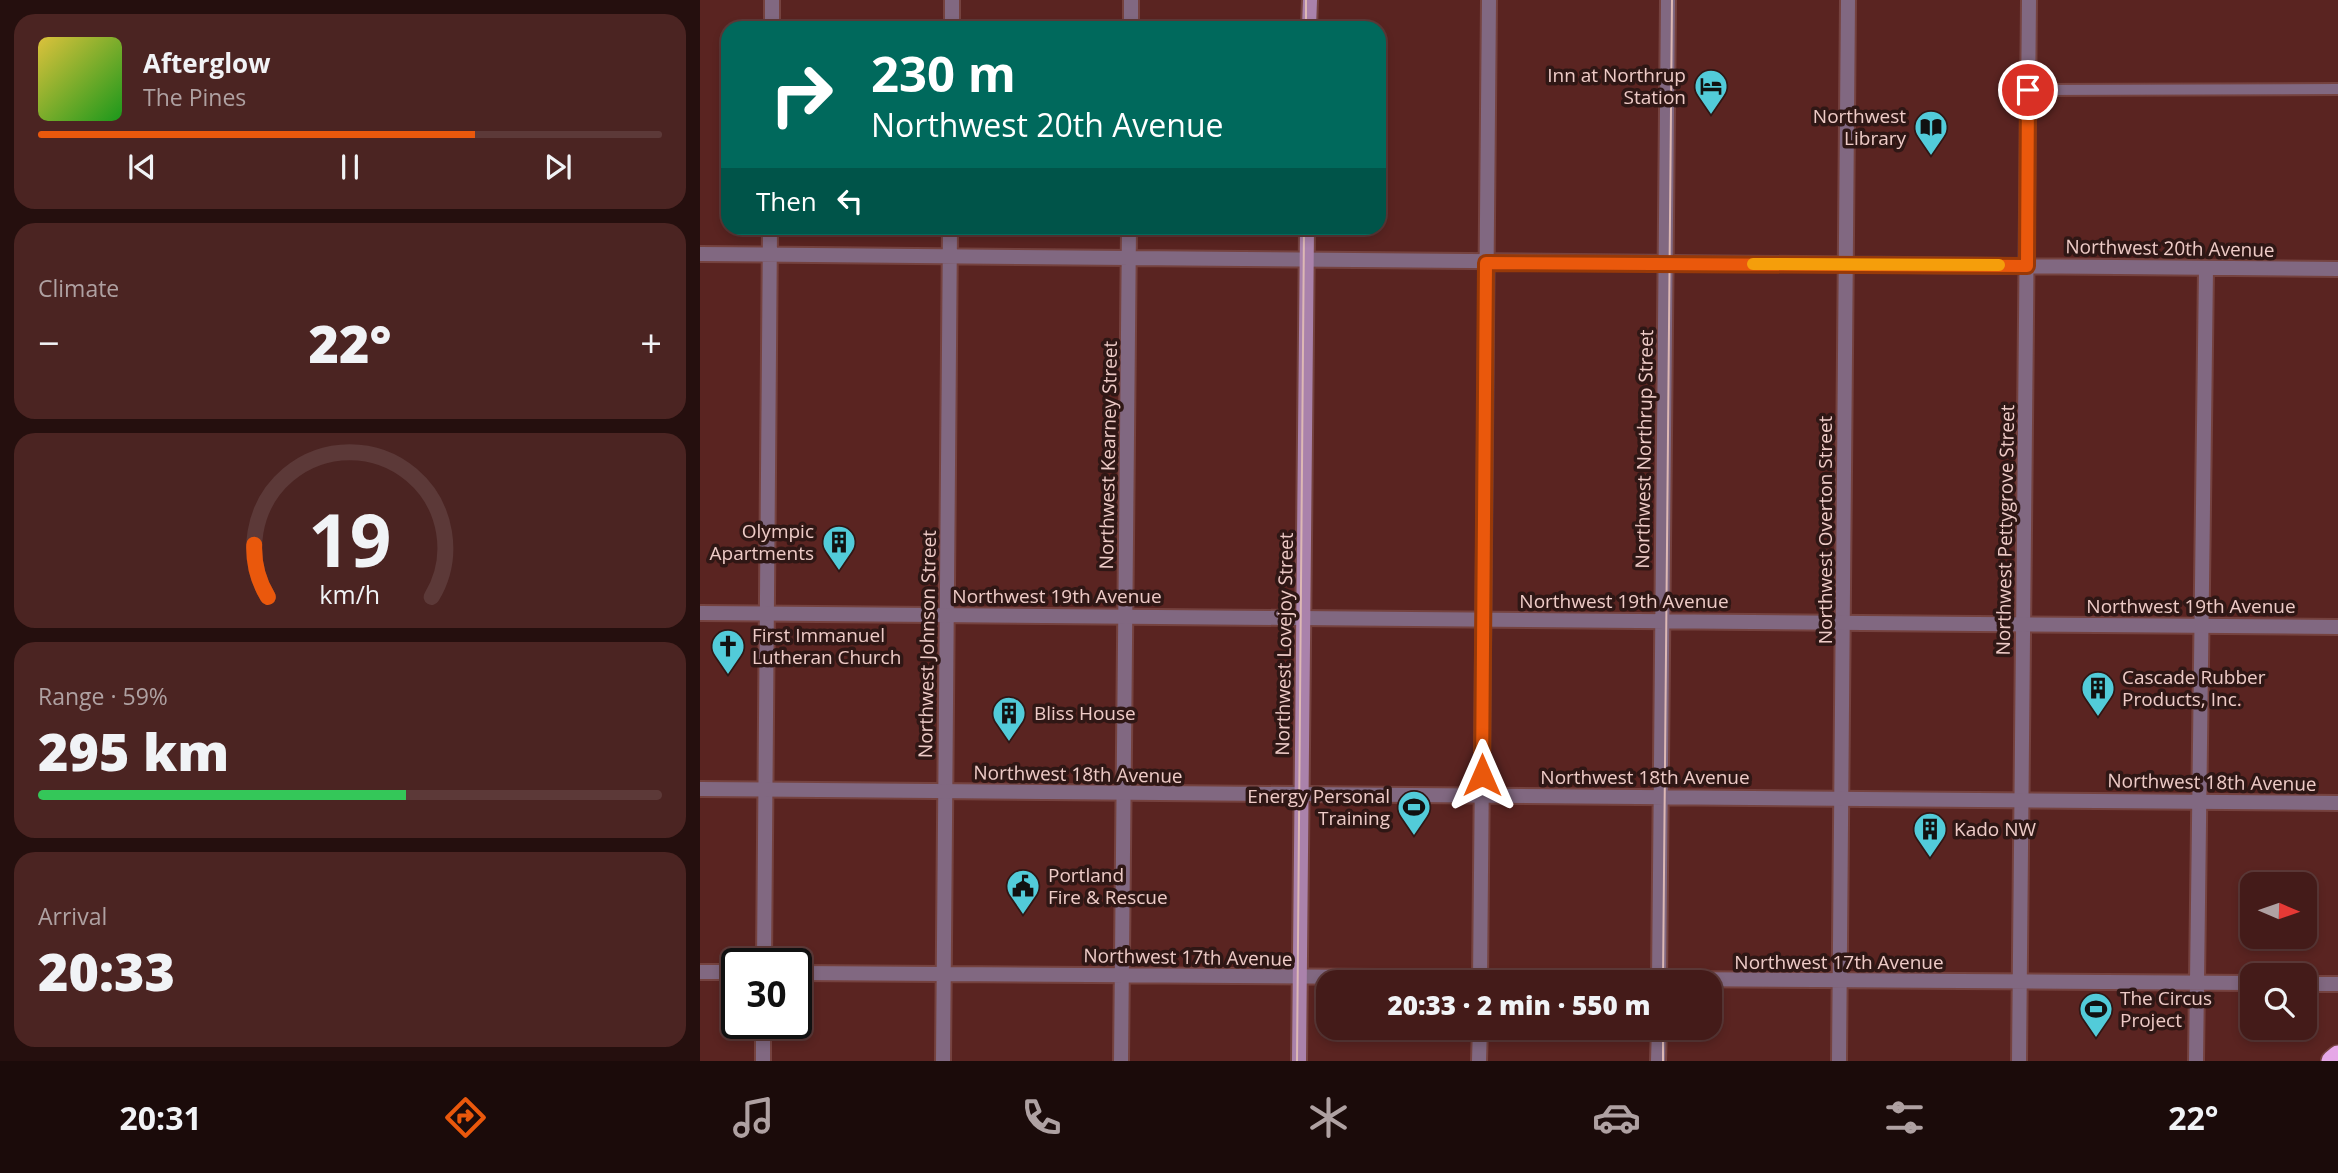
<!DOCTYPE html>
<html lang="en">
<head>
<meta charset="utf-8">
<style>
	body { margin:0; font-family:"Open Sans",sans-serif; background:#4b2422; color:#f1f3f6; height:100vh; display:flex; flex-direction:column; font-size:26px; white-space:nowrap }
	* { box-sizing:border-box; margin:0 }
	p { font-size:23px; color:#afa1a2 }
	.icon { flex:none; width:38px; height:38px; fill:none; stroke:currentColor; stroke-width:2; stroke-linecap:round; stroke-linejoin:round }
	.map { position:relative; flex:1; overflow:hidden }
	.drawer { display:flex; flex-direction:column; gap:14px; padding:14px; background:#250f0e; width:700px }
	.drawer>* { flex:none }
	.guide { position:absolute; left:21px; top:21px; width:665px; height:214px; border-radius:21px; box-shadow:0 4px 10px #0003,0 0 0 2px #5c3938; background:#00695c; color:#fff; overflow:hidden }
	.needle { width:46px; rotate:92deg }
	.tools { position:absolute; left:1540px; top:872px; display:grid; gap:14px }
	.tools a { display:grid; place-items:center; width:77px; height:77px; border-radius:14px; background:#441b19; box-shadow:0 4px 10px #0003,0 0 0 2px #5c3938; font-size:35px }
	.speed { position:absolute; left:21px; top:948px; display:flex; gap:14px; font-size:35px; font-weight:700; text-align:center }
	.speed>* { display:grid; place-content:center; width:91px; height:91px; border-radius:50%; background:#441b19; box-shadow:0 4px 10px #0003,0 0 0 2px #5c3938; line-height:1 }
	.speed .limit { border:4px solid #111; border-radius:10px; background:#fff; color:#111 }
	.pin { position:absolute; display:grid; place-items:center; width:60px; height:60px; color:#fff; margin:-30px; border:4px solid #fff; border-radius:50%; box-shadow:0 2px 7px #0007 }
	.me { position:absolute; width:77px; margin:-38px; rotate:0deg; stroke-linejoin:round; filter:drop-shadow(0 0 5px #0008) }
	.turn { display:flex; align-items:center; gap:24px; height:147px; padding:0 35px; font-size:32px }
	.turn .icon { width:91px; height:91px; stroke-width:2.5 }
	.turn b { display:block; font-size:49px; line-height:60px }
	.then { display:flex; align-items:center; height:66px; padding:0 35px; background:#0003; gap:14px; font-size:26px }
	.big { font-size:52px; font-weight:800; line-height:1.1 }
	.drawer .card { flex:1; display:flex; flex-direction:column; justify-content:center; gap:10px; min-width:0; padding:0 24px; border-radius:21px; background:#4b2422 }
	.drawer .dial { align-items:center; gap:0 }
	.dial svg { height:182px; overflow:visible; fill:none; stroke:#5c3938; stroke-width:7; stroke-linecap:round; text-anchor:middle }
	.dial text { fill:#f1f3f6; stroke:none }
	.song { display:flex; align-items:center; gap:21px }
	.cover { width:84px; height:84px; border-radius:10px; background:linear-gradient(135deg,hsl(50 70% 55%),hsl(120 70% 35%)) }
	.played { height:7px; border-radius:4px; background:linear-gradient(90deg,#ea580c 70%,#5c3938 70%) }
	.keys { display:flex; justify-content:space-around; direction:ltr }
	.heat { display:flex; justify-content:space-between; align-items:center; font-size:38px; direction:ltr }
	.charge { height:10px; border-radius:5px; background:linear-gradient(90deg,#34c759 59%,#5c3938 0) }
	.trip { position:absolute; left:616px; top:970px; width:406px; height:70px; border-radius:21px; background:#441b19; box-shadow:0 4px 10px #0003,0 0 0 2px #5c3938; font-weight:800; line-height:70px; text-align:center }
	.menu { display:flex; height:112px; justify-content:space-around; align-items:center; background:#1b0b0a; color:#afa1a2 }
	.menu .icon { width:49px; height:49px }
	.menu .current { color:#ea580c }
	.menu b { font-size:32px; color:#f1f3f6 }
	main { display:flex; flex:1; min-height:0 }
	.map>svg:first-child { display:block }
	.lines { fill:none; stroke-linecap:round; stroke-linejoin:round }
	.pedestrian-casing { stroke:#75423f; stroke-width:14 }
	.minor-casing { stroke:#75423f; stroke-width:18 }
	.tertiary-casing { stroke:#75423f; stroke-width:18 }
	.secondary-casing { stroke:#75423f; stroke-width:18 }
	.motorway-casing { stroke:#75423f; stroke-width:24 }
	.pedestrian { stroke:#816881; stroke-width:10 }
	.minor { stroke:#816881; stroke-width:14 }
	.tertiary { stroke:#816881; stroke-width:14 }
	.secondary { stroke:#aa82ab; stroke-width:14 }
	.motorway { stroke:#e6a8e7; stroke-width:21 }
	.tram { stroke:#ddb8b4; stroke-width:2 }
	.route-casing { stroke:#983908; stroke-width:18 }
	.route { stroke:#ea580c; stroke-width:12 }
	.slow { stroke:#f59e0b; stroke-width:12 }
	.labels { text-anchor:middle; dominant-baseline:central; stroke-width:7; stroke-linejoin:round; paint-order:stroke }
	.poi-label { font-size:19px; fill:#eecbc7; stroke:#2f1715; text-anchor:start }
	.street-label { font-size:19px; fill:#eecbc7; stroke:#2f1715 }
</style>
</head>
<body>
<main>
<section class="drawer">
<div class="card">
<div class="song"><i class="cover"></i><div><b>Afterglow</b><p>The Pines</p></div></div>
<div class="played"></div>
<div class="keys"><svg class="icon" aria-label="previous" viewBox="0 0 24 24"><path d="M18 5L8 12l10 7zM5 5v14"/></svg><svg class="icon" aria-label="pause" viewBox="0 0 24 24"><path d="M8 5v14M16 5v14"/></svg><svg class="icon" aria-label="next" viewBox="0 0 24 24"><path d="M6 5l10 7-10 7zM19 5v14"/></svg></div>
</div>
<div class="card"><p>Climate</p>
<div class="heat"><a>−</a><b class="big">22°</b><a>+</a></div>
</div>
<div class="card dial"><svg viewBox="0 0 100 80">
<path d="M14 69A42 42 0 1 1 86 69"/>
<path d="M14 69A42 42 0 0 1 8 46" stroke="#ea580c"/>
<text x="50" y="56" font-size="32" font-weight="700">19</text>
<text x="50" y="72" font-size="11">km/h</text>
</svg></div>
<div class="card"><p>Range · 59%</p><b class="big">295 km</b><div class="charge"></div></div>
<div class="card"><p>Arrival</p><b class="big">20:33</b></div>
</section>
<div class="map">
<svg width="1638" height="1061" viewBox="0 0 1638 1061">
	<rect width="100%" height="100%" fill="#5a2421"/>
	<g class="lines">
		<defs>
			<path id="pedestrian" d="M1328,90L1638,89"/>
			<path id="minor" d="M72,28V0
				M252,28V0
				M431,28V0
				M0,254L1638,269
				M64,964L70,228
				M0,972H37
				M96,973L1552,983
				M780,982L789,0
				M1605,984H1638
				M63,1061V1024
				M243,1061L250,228
				M421,1061L429,228
				M779,1061L780,1027
				M1139,1061L1148,0
				M1319,1061L1329,0
				M1496,1061L1506,268"/>
			<path id="tertiary" d="M0,613L1638,627
				M0,789L1638,803
				M959,982L968,0
				M958,1061L959,1027"/>
			<path id="secondary" d="M609,28L610,0
				M599,1061L607,228"/>
			<path id="motorway" d="M1632,1061L1638,1056"/>
		</defs>
		<use href="#pedestrian" class="pedestrian-casing"/>
		<use href="#minor" class="minor-casing"/>
		<use href="#tertiary" class="tertiary-casing"/>
		<use href="#secondary" class="secondary-casing"/>
		<use href="#motorway" class="motorway-casing"/>
		<use href="#pedestrian" class="pedestrian"/>
		<use href="#minor" class="minor"/>
		<use href="#tertiary" class="tertiary"/>
		<use href="#secondary" class="secondary"/>
		<use href="#motorway" class="motorway"/>
		<path class="tram" d="M606,28V0
			M963,982L972,0
			M963,1027V1061
			M597,1061L604,228"/>
	</g>
	<g class="lines">
		<defs>
			<path id="route" d="M782,775L786,263L1327,266L1328,90"/>
		</defs>
		<use href="#route" class="route-casing"/>
		<use href="#route" class="route"/>
		<path class="slow" d="M1053,264L1299,265"/>
	</g>
	<defs>
		<symbol id="hotel-pin" viewBox="-11 -11 22 30"><path d="M0 17L-7.5 6A9.5 9.5 0 1 1 7.5 6Z" fill="#52cbd9" stroke="#2f1715"/><path d="M-6-4.5h1.5V1H6V5H4.5V3h-9V5H-6ZM-4 0a1.8 1.8 0 1 1 3.6 0ZM.5 0V-2.5h3Q6-2.5 6 0Z" fill="#111"/></symbol>
		<symbol id="library-pin" viewBox="-11 -11 22 30"><path d="M0 17L-7.5 6A9.5 9.5 0 1 1 7.5 6Z" fill="#52cbd9" stroke="#2f1715"/><path d="M-6-4Q-3-5.5-.7-3.5V5Q-3 3-6 4ZM6-4Q3-5.5 .7-3.5V5Q3 3 6 4Z" fill="#111"/></symbol>
		<symbol id="building-pin" viewBox="-11 -11 22 30"><path d="M0 17L-7.5 6A9.5 9.5 0 1 1 7.5 6Z" fill="#52cbd9" stroke="#2f1715"/><path d="M-4-6H4V6H1V3H-1V6H-4ZM-2.5-4.3h1.7v1.8h-1.7ZM.8-4.3h1.7v1.8H.8ZM-2.5-1h1.7V.8h-1.7ZM.8-1h1.7V.8H.8Z" fill="#111"/></symbol>
		<symbol id="church-pin" viewBox="-11 -11 22 30"><path d="M0 17L-7.5 6A9.5 9.5 0 1 1 7.5 6Z" fill="#52cbd9" stroke="#2f1715"/><path d="M-1.2-6h2.4v3.5h3.3v2.4h-3.3V6h-2.4V-.1h-3.3v-2.4h3.3Z" fill="#111"/></symbol>
		<symbol id="stadium-pin" viewBox="-11 -11 22 30"><path d="M0 17L-7.5 6A9.5 9.5 0 1 1 7.5 6Z" fill="#52cbd9" stroke="#2f1715"/><path d="M0-5a6.5 5 0 1 0 0 10a6.5 5 0 1 0 0-10ZM-3.5-1.8h7v3.6h-7Z" fill="#111"/></symbol>
		<symbol id="civic-pin" viewBox="-11 -11 22 30"><path d="M0 17L-7.5 6A9.5 9.5 0 1 1 7.5 6Z" fill="#52cbd9" stroke="#2f1715"/><path d="M-.6-6.5H3V-4.5H.6V-3L4-1V1h2V6H-6V1h2V-1L-.6-3ZM-1.2 2.5V6h2.4V2.5Z" fill="#111"/></symbol>
	</defs>
	<g fill-rule="evenodd">
		<use href="#hotel-pin" x="992" y="67" width="38" height="52"/>
		<use href="#library-pin" x="1212" y="108" width="38" height="52"/>
		<use href="#building-pin" x="120" y="523" width="38" height="52"/>
		<use href="#church-pin" x="9" y="627" width="38" height="52"/>
		<use href="#building-pin" x="1379" y="669" width="38" height="52"/>
		<use href="#building-pin" x="290" y="694" width="38" height="52"/>
		<use href="#stadium-pin" x="695" y="788" width="38" height="52"/>
		<use href="#building-pin" x="1211" y="810" width="38" height="52"/>
		<use href="#civic-pin" x="304" y="867" width="38" height="52"/>
		<use href="#stadium-pin" x="1377" y="990" width="38" height="52"/>
	</g>
	<g class="labels">
		<g class="poi-label">
			<text x="986" y="75" text-anchor="end">Inn at Northrup<tspan x="986" dy="22">Station</tspan></text>
			<text x="1206" y="116" text-anchor="end">Northwest<tspan x="1206" dy="22">Library</tspan></text>
			<text x="114" y="531" text-anchor="end">Olympic<tspan x="114" dy="22">Apartments</tspan></text>
			<text x="52" y="635">First Immanuel<tspan x="52" dy="22">Lutheran Church</tspan></text>
			<text x="1422" y="677">Cascade Rubber<tspan x="1422" dy="22">Products, Inc.</tspan></text>
			<text x="334" y="713">Bliss House</text>
			<text x="690" y="796" text-anchor="end">Energy Personal<tspan x="690" dy="22">Training</tspan></text>
			<text x="1254" y="829">Kado NW</text>
			<text x="348" y="875">Portland<tspan x="348" dy="22">Fire &amp; Rescue</tspan></text>
			<text x="1420" y="998">The Circus<tspan x="1420" dy="22">Project</tspan></text>
		</g>
		<g class="street-label">
			<text transform="translate(1470 248) rotate(1)">Northwest 20th Avenue</text>
			<text transform="translate(944 449) rotate(-89)">Northwest Northrup Street</text>
			<text transform="translate(408 455) rotate(-89)">Northwest Kearney Street</text>
			<text transform="translate(1125 530) rotate(-90)">Northwest Overton Street</text>
			<text transform="translate(1305 530) rotate(-89)">Northwest Pettygrove Street</text>
			<text x="357" y="596">Northwest 19th Avenue</text>
			<text x="924" y="601">Northwest 19th Avenue</text>
			<text x="1491" y="606">Northwest 19th Avenue</text>
			<text transform="translate(227 644) rotate(-89)">Northwest Johnson Street</text>
			<text transform="translate(584 644) rotate(-89)">Northwest Lovejoy Street</text>
			<text transform="translate(378 774) rotate(1)">Northwest 18th Avenue</text>
			<text x="945" y="777">Northwest 18th Avenue</text>
			<text transform="translate(1512 782) rotate(1)">Northwest 18th Avenue</text>
			<text transform="translate(488 957) rotate(1)">Northwest 17th Avenue</text>
			<text x="1139" y="962">Northwest 17th Avenue</text>
		</g>
	</g>
</svg>
<div class="tools">
<a><svg class="needle" viewBox="-14 -14 28 28"><path d="M0-13l5 13h-10z" fill="#e53935"/><path d="M0 13l5-13h-10z" fill="#afa1a2"/></svg></a>
<a><svg class="icon" aria-label="search" viewBox="0 0 24 24"><circle cx="10" cy="10" r="6"/><path d="M15 15l6 6"/></svg></a>
</div>
<div class="speed"><div class="limit">30</div></div>
<div class="pin" style="left:1328px;top:90px;background:#d93025"><svg class="icon" aria-label="arrive" viewBox="0 0 24 24"><path d="M6 21V4h12l-3 4 3 4H6"/></svg></div>
<svg class="me" style="left:782px;top:775px" viewBox="-20 -20 40 40"><path d="M0-17L14 15 0 8-14 15z" fill="#ea580c" stroke="#fff" stroke-width="4"/></svg>
<div class="trip">20:33 · 2 min · 550 m</div>
<div class="guide">
<div class="turn"><svg class="icon" aria-label="right" viewBox="0 0 24 24"><path d="M7 20v-9h11M14 6l5 5-5 5"/></svg><div><b>230 m</b>Northwest 20th Avenue</div></div>
<div class="then">Then<svg class="icon" aria-label="left" viewBox="0 0 24 24"><path d="M17 20v-9H6M10 6l-5 5 5 5"/></svg></div>
</div>
</div>
</main>
<nav class="menu">
<b>20:31</b>
<svg class="icon current" aria-label="directions" viewBox="0 0 24 24"><path d="M12 3l9 9-9 9-9-9zM9 14v-3h6M13 9l2 2-2 2"/></svg>
<svg class="icon" aria-label="music" viewBox="0 0 24 24"><path d="M9 18V5l10-2v13"/><circle cx="6" cy="18" r="3"/><circle cx="16" cy="16" r="3"/></svg>
<svg class="icon" aria-label="phone" viewBox="0 0 24 24"><path d="M5 4h4l2 5-3 2q2 4 5 5l2-3 5 2v4C11 20 4 13 5 4z"/></svg>
<svg class="icon" aria-label="climate" viewBox="0 0 24 24"><path d="M12 3v18M4 7l16 10M4 17L20 7"/></svg>
<svg class="icon" aria-label="car" viewBox="0 0 24 24"><path d="M5 17H2v-5l4-1 3-4h7l3 4 3 1v5h-3M9 17h6M6 11h13"/><circle cx="7" cy="17" r="2"/><circle cx="17" cy="17" r="2"/></svg>
<svg class="icon" aria-label="filters" viewBox="0 0 24 24"><path d="M4 7h16M4 17h16"/><circle cx="9" cy="7" r="2"/><circle cx="15" cy="17" r="2"/></svg>
<b>22°</b>
</nav>
</body>
</html>
